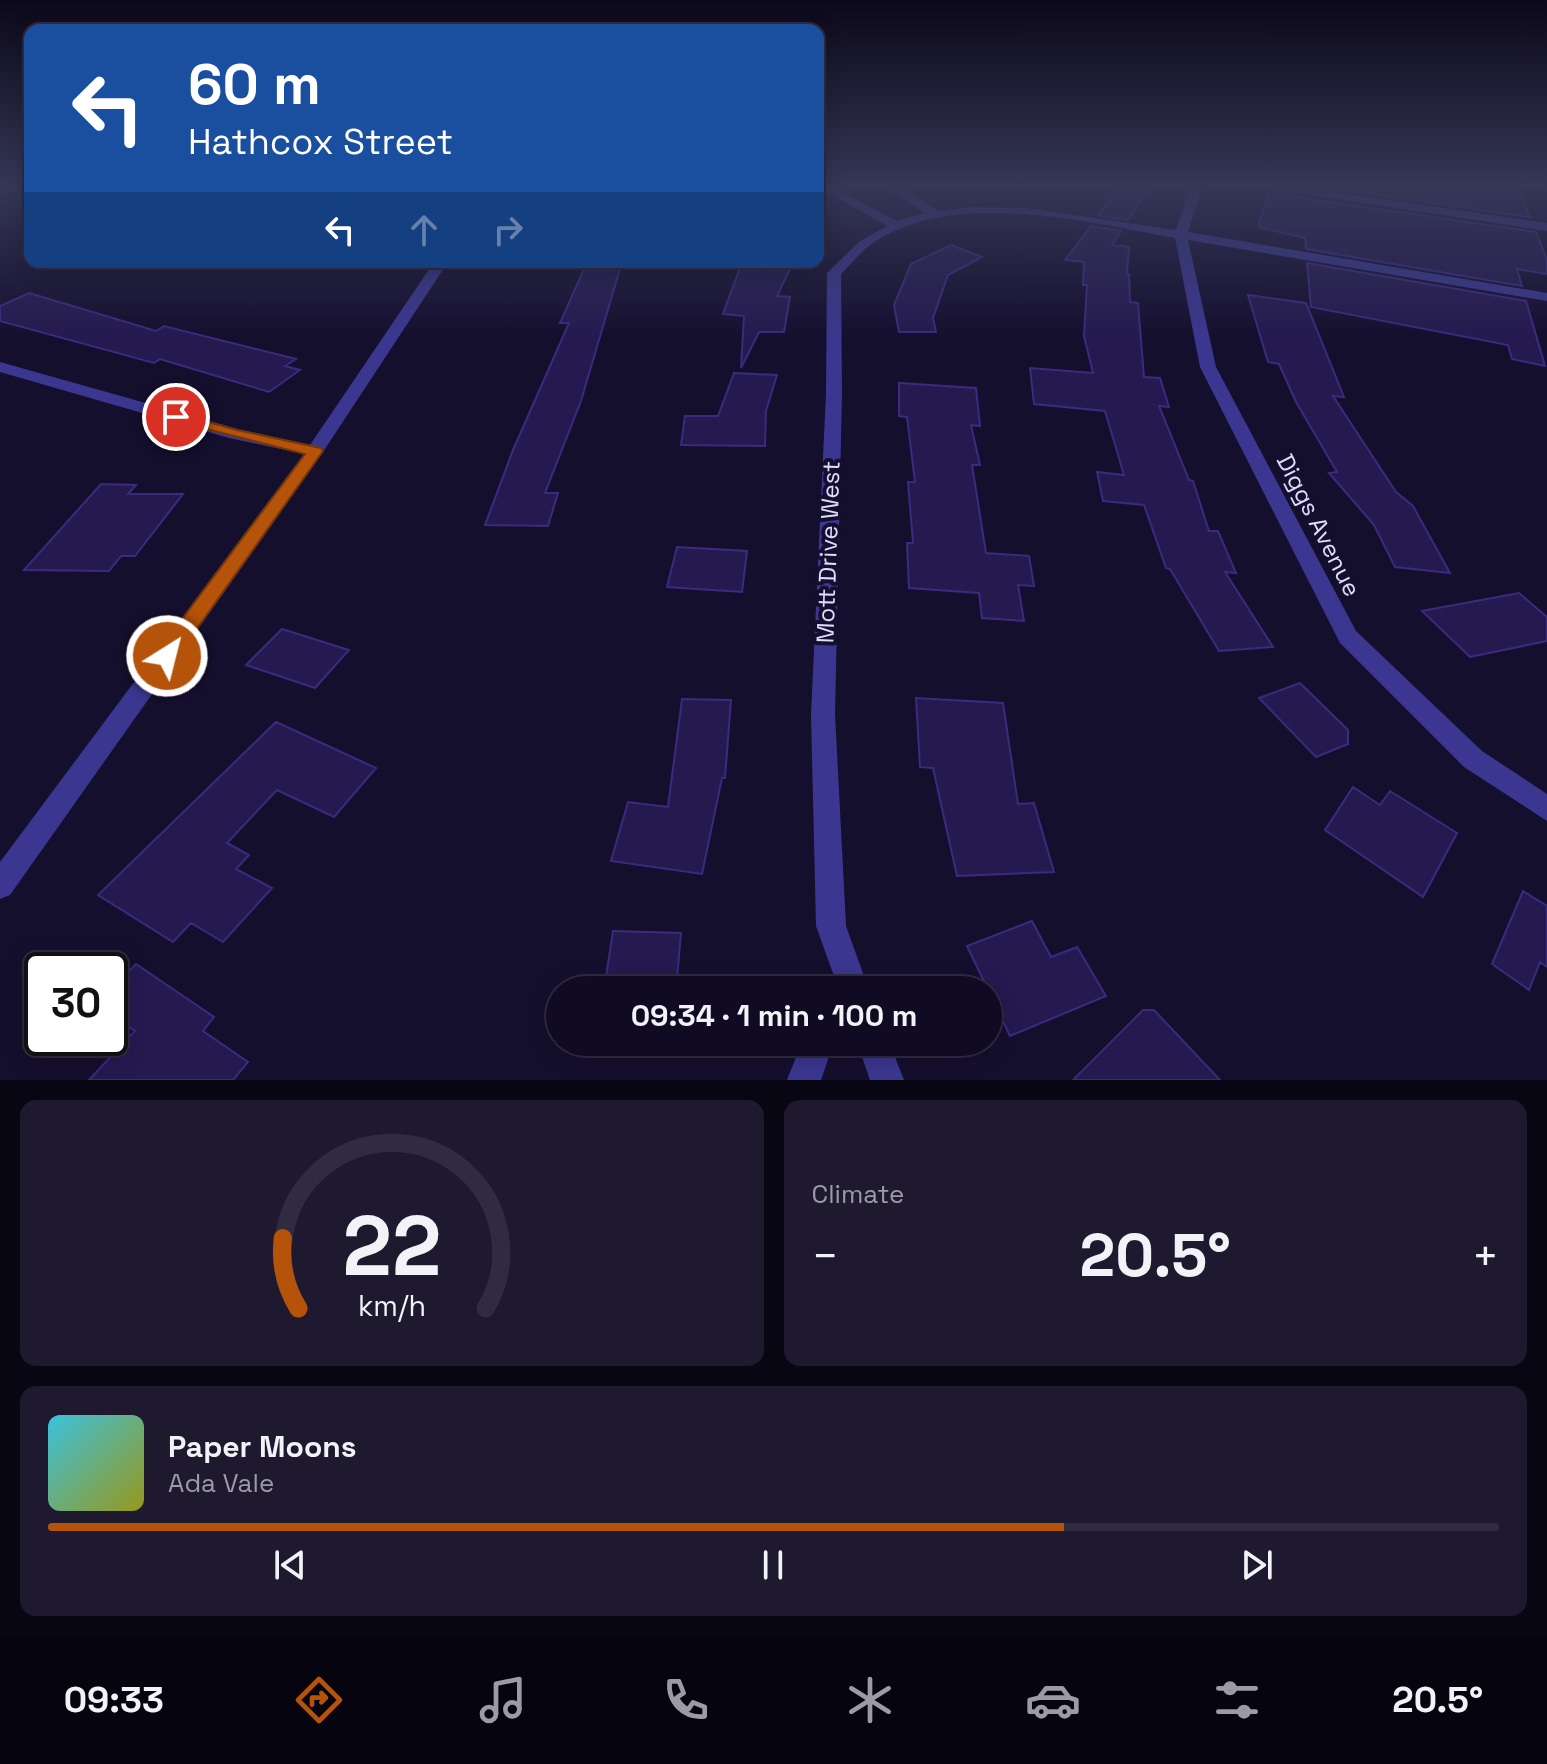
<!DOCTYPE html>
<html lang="en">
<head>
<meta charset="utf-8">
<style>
	body { margin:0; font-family:"Space Grotesk",sans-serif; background:#1e192f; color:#f1f3f6; height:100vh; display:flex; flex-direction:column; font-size:30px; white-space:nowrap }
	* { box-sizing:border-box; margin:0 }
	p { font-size:26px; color:#9c9ba5 }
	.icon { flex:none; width:44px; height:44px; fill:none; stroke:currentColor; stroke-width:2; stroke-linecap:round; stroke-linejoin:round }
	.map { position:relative; height:1080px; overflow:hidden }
	.details { display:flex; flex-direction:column; gap:20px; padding:20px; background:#090613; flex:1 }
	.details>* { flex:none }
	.hud { position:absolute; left:24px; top:24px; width:800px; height:244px; border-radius:16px; box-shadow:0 4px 20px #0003,0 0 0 2px #302b40; background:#1a4fa0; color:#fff; overflow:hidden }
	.speed { position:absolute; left:24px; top:952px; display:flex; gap:16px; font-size:40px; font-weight:700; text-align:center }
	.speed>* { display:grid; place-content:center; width:104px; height:104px; border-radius:50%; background:#100b22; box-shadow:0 4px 20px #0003,0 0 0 2px #302b40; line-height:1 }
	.speed .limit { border:4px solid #111; border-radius:12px; background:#fff; color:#111 }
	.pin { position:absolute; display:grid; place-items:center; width:68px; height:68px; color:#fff; margin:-34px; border:4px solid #fff; border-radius:50%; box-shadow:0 2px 8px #0007 }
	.me { position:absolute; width:88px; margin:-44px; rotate:36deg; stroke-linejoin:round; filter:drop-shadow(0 0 6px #0008) }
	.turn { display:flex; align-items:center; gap:28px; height:168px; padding:0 32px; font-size:36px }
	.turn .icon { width:104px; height:104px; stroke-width:2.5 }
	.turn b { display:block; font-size:56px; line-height:68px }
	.lanes { display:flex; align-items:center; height:76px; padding:0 32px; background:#0003; justify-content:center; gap:40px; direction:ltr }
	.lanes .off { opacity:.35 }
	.big { font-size:60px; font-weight:700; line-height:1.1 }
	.details .tile { flex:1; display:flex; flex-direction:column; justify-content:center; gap:12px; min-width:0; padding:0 28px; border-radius:16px; background:#1e192f }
	.details .dial { align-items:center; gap:0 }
	.dial svg { height:208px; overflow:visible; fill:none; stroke:#302b40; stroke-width:7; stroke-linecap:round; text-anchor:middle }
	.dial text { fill:#f1f3f6; stroke:none }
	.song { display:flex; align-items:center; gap:24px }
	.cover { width:96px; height:96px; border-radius:12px; background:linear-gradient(135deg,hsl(190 70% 55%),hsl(60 70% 35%)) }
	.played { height:8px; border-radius:4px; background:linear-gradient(90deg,#b45309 70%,#302b40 70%) }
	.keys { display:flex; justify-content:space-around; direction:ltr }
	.heat { display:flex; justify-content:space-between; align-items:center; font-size:44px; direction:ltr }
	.details .tiles { flex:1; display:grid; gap:20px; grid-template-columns:1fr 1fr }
	.tile:last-child { grid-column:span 2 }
	.trip { position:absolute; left:546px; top:976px; width:456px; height:80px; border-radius:40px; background:#100b22; box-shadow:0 4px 20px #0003,0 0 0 2px #302b40; font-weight:700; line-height:80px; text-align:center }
	.menu { display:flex; height:128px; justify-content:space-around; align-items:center; background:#06040e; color:#9c9ba5 }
	.menu .icon { width:56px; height:56px }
	.menu .on { color:#b45309 }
	.menu b { font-size:36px; color:#f1f3f6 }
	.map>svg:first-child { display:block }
	.building { fill:#251a50; stroke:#3b2a7e; stroke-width:2 }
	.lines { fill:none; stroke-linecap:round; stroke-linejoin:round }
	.minor { fill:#3b3790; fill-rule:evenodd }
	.route { fill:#b45309; stroke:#753606; stroke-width:2 }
	.labels { text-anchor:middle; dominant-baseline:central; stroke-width:8; stroke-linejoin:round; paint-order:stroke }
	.street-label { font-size:24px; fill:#e0dcff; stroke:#150f2e }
</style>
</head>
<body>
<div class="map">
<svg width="1547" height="1080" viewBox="0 0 1547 1080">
	<rect width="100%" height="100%" fill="#150f2e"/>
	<path class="building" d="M1119,187H1151L1128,220L1098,216Z
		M1320,187H1507L1518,189L1530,217Z
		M1268,193L1536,232L1547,260V274L1517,269L1522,286L1306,249L1305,238L1258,227Z
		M1091,226L1121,231L1112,245L1129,247L1127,274H1129L1130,302L1138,303L1144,377L1160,378L1169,407L1159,406L1189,480L1193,481L1209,531H1218L1236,573L1225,572L1273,647L1219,651L1170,569L1166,568L1144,505L1103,501L1097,472L1124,475L1105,411L1034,404L1030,368L1093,373L1084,336L1087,285H1083L1084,262L1065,260Z
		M951,245L982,257L948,275L933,318L936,332H899L894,305L911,264Z
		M587,262H622L581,401L545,493H558L548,526L485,525L513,450L569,323H560Z
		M742,262L791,267L777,296L790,297L784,332H759L741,368L744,316L723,314Z
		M1307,263L1526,301L1545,366L1512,359L1508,345L1311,307Z
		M29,293L156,331L164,326L296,359L285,366L300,370L269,392L160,359L154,363L0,321V306Z
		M1248,295L1306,303L1344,397L1333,396L1396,492L1413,506L1450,573L1395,567L1374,525L1329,473L1337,472L1296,402L1279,364L1268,362Z
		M734,373L777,375L766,411L765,446L681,445L685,416H718Z
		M899,383L976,388L980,426L971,425L980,465H972L986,553L1029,556L1034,586L1018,585L1024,621L982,618L979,593L909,588L907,543H913L908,482H915L907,417L899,416Z
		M101,484L136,485L128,494H183L135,556H121L109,571L24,570Z
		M677,547L747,551L742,592L667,587Z
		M1519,593L1547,617V641L1470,657L1422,611Z
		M282,629L349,650L315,688L246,665Z
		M1300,683L1348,730V744L1316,757L1259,698Z
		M916,698L1003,703L1018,804L1034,803L1054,872L957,876L933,768L920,767Z
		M682,699L731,700L725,778H722L702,874L611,861L628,802L668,807Z
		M276,722L376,768L334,817L277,790L227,843L249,855L236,869L272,888L223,942L191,923L173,942L98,895Z
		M1353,787L1380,805L1390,791L1457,833L1423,897L1325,830Z
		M1523,891L1547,906V967L1540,962L1529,990L1492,964Z
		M1032,921L1051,957L1077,947L1106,996L1010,1036L967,946Z
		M613,931L681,933L676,990H604Z
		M136,964L214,1017L203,1031L248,1062L233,1080H89L135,1031L110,1013V991Z
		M1143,1010H1154L1220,1080H1073Z"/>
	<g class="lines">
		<path class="minor" d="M818,187H832L897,221L925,213L886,187H900L938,211L973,207L1025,208L1176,230L1190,187H1202L1188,232L1547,293V301L1188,240L1216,367L1356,631L1482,751L1547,794V821L1464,767L1340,643L1200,367L1175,238C1086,222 959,189 876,241C863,249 852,263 841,274L842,393L835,714L846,926L869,990H839L816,926L811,714L826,393L827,273L860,241L887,226Z
			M1272,187H1300L1547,223V231L1278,190Z
			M434,262H448L321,455L10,895L0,899V862L304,454L229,438L0,372V362L238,429L310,445Z
			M802,1042H834L821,1080H787Z
			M857,1042H889L904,1080H870Z"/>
	</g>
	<linearGradient id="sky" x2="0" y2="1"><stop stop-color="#0c0819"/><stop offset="0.55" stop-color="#353757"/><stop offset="1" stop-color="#353757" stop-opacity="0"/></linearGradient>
	<rect width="1547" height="338" fill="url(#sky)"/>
	<path class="route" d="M176,413L237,430L321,448L323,451L174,661L167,664L159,661L156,656L159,650L305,454L171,420L168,417Z"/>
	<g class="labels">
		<g class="street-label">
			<text transform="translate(1319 525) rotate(63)">Diggs Avenue</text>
			<text transform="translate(828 552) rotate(-88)">Mott Drive West</text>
		</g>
	</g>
</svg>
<div class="speed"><div class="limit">30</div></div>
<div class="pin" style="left:176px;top:417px;background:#d93025"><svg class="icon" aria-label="arrive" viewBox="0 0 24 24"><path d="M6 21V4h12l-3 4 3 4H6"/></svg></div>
<svg class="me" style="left:167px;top:656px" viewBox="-20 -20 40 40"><circle r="17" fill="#b45309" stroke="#fff" stroke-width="3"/><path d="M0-11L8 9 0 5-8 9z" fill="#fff"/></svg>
<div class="trip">09:34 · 1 min · 100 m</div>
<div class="hud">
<div class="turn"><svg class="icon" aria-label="left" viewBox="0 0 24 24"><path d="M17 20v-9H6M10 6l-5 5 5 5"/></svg><div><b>60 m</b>Hathcox Street</div></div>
<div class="lanes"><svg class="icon" aria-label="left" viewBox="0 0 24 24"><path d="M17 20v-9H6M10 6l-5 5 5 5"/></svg><svg class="icon off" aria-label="ahead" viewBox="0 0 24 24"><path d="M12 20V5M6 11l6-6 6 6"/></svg><svg class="icon off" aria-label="right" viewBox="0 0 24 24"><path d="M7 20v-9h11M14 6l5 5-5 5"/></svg></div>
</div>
</div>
<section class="details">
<div class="tiles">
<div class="tile dial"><svg viewBox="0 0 100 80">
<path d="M14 69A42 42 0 1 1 86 69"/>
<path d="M14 69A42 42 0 0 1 8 42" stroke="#b45309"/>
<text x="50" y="56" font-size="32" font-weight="700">22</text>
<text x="50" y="72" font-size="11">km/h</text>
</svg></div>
<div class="tile"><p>Climate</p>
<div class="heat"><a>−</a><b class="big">20.5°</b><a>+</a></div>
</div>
<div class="tile">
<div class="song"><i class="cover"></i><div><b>Paper Moons</b><p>Ada Vale</p></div></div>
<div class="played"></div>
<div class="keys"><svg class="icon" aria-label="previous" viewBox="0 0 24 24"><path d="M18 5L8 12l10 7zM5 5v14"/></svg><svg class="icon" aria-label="pause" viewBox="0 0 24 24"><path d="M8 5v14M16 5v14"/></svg><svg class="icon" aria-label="next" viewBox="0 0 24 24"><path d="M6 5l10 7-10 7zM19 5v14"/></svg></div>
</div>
</div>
</section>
<nav class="menu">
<b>09:33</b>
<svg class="icon on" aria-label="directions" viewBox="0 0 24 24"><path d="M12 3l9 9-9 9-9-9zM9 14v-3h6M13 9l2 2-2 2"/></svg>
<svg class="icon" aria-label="music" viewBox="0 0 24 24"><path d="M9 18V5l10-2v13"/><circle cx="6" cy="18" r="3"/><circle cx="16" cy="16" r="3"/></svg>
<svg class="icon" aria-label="phone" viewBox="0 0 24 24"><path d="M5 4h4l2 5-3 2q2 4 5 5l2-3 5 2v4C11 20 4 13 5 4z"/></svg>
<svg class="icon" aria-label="climate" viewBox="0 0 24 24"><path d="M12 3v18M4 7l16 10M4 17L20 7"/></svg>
<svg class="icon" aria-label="car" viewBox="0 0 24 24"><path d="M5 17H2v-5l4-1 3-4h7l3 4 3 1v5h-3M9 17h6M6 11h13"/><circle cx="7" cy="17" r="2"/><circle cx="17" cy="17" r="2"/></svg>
<svg class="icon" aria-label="filters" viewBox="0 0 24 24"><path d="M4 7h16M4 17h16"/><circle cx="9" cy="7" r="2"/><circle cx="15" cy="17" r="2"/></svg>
<b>20.5°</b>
</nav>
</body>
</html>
